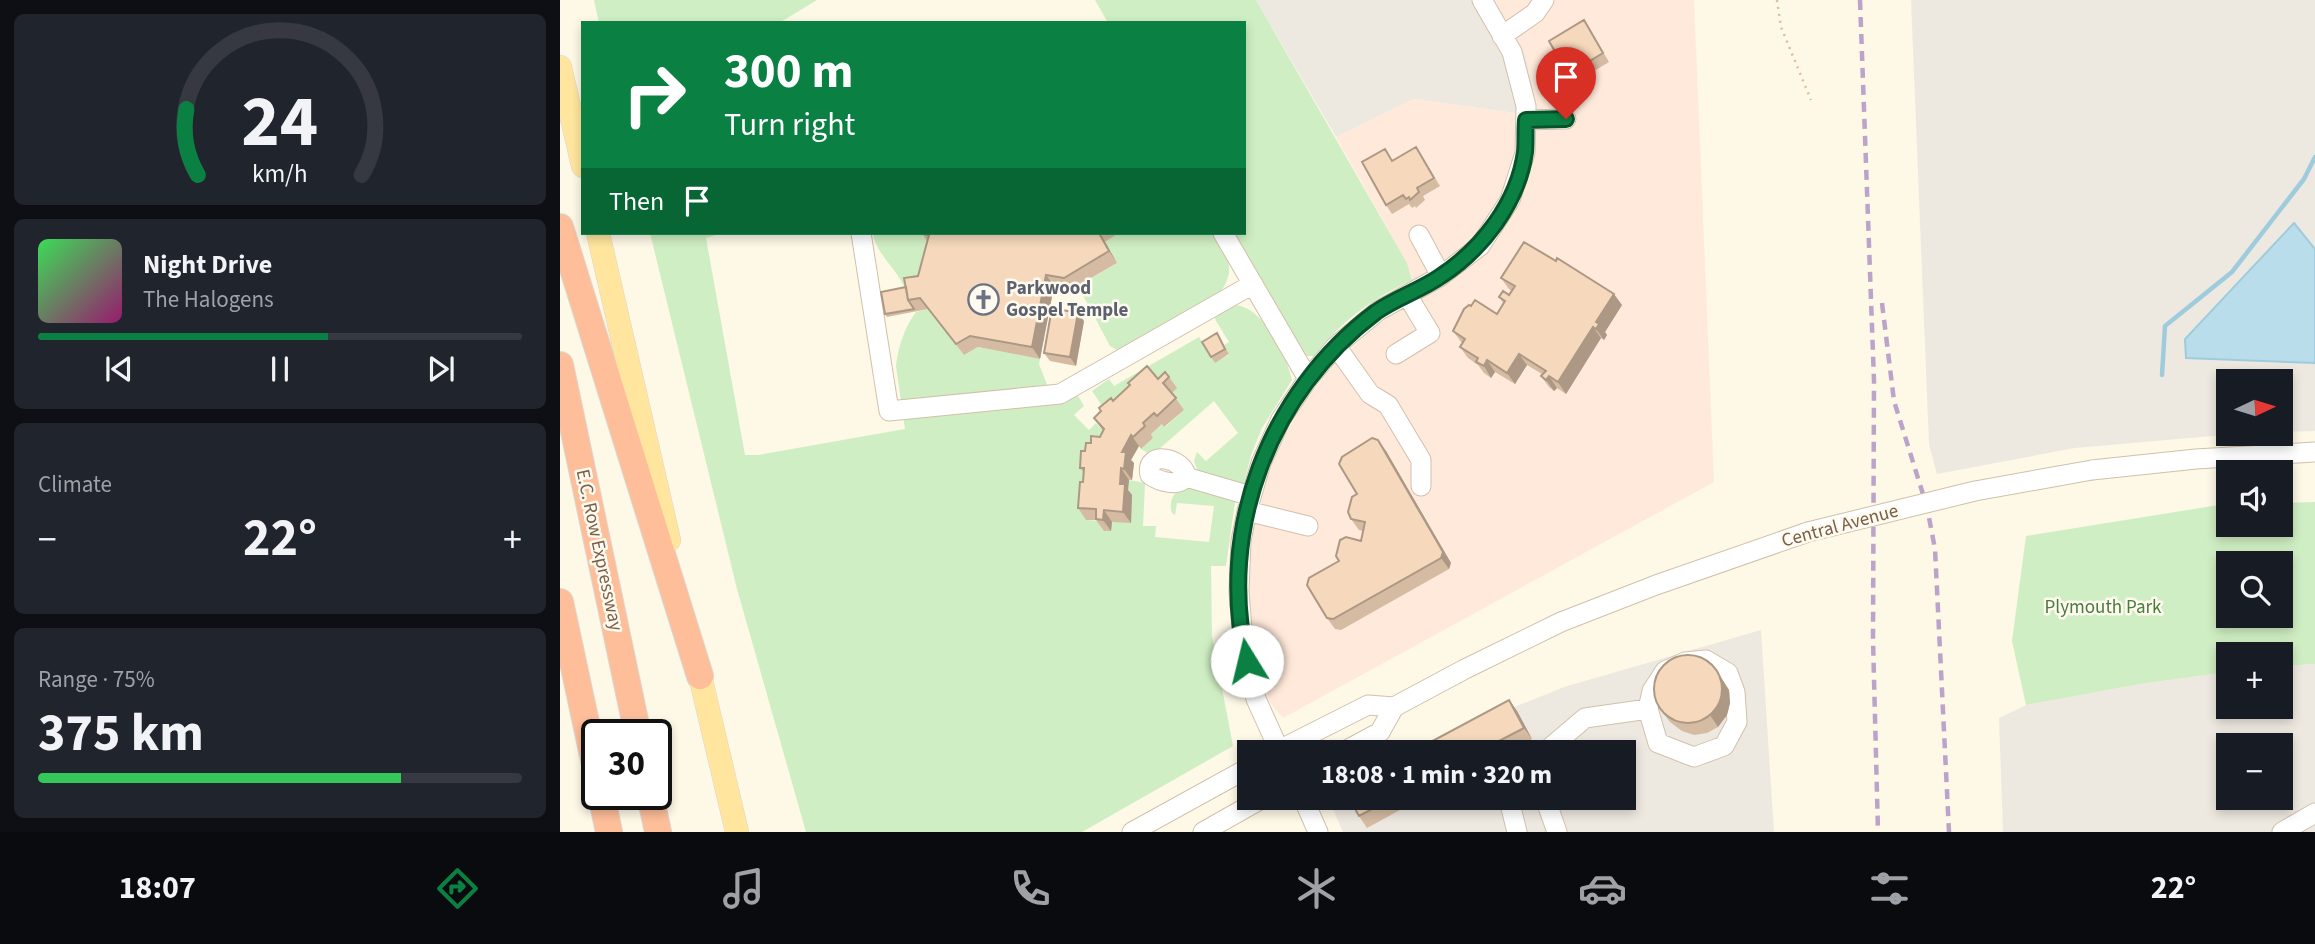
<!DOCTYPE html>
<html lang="en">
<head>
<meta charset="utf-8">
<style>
	body { margin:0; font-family:"Source Sans 3",sans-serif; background:#20242c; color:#f1f3f6; height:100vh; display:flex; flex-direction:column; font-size:26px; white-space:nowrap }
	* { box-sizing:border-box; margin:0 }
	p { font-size:23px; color:#9ea1a6 }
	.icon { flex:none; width:38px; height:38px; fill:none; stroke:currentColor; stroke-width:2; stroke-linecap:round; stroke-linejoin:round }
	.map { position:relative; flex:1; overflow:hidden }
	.panel { display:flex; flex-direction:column; gap:14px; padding:14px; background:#0d0f14; width:560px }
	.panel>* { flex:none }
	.banner { position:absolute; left:21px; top:21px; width:665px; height:214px; border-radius:0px; box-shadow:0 4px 10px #0003; background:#0b8043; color:#fff; overflow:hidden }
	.needle { width:46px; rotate:86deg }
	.controls { position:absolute; left:1656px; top:369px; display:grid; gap:14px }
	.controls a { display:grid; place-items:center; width:77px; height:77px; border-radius:0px; background:#171b24; box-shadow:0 4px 10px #0003; font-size:35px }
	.speed { position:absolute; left:21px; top:719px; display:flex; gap:14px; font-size:35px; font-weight:700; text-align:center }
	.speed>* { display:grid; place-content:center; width:91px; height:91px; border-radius:50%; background:#171b24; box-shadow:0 4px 10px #0003; line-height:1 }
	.speed .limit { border:4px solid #111; border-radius:10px; background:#fff; color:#111 }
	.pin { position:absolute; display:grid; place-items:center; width:60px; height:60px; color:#fff; margin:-72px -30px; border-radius:50% 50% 50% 0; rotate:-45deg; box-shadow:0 0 7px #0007 }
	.pin .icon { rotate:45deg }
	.me { position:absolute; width:77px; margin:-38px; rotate:351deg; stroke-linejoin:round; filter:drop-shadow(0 0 5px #0008) }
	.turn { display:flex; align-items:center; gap:24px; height:147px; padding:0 28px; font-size:32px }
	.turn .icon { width:91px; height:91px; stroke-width:2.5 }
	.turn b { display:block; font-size:49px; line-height:60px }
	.then { display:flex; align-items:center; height:66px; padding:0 28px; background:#0003; gap:14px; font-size:26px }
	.big { font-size:52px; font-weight:700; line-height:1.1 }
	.panel .tile { flex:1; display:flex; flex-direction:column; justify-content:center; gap:10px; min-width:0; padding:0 24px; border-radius:10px; background:#20242c }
	.panel .dial { align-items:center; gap:0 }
	.dial svg { height:182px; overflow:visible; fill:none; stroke:#363941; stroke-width:7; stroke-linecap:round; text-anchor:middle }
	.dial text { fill:#f1f3f6; stroke:none }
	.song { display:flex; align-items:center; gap:21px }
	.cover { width:84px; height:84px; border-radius:10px; background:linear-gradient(135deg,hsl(130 70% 55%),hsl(320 70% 35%)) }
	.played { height:7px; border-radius:4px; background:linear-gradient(90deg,#0b8043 60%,#363941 60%) }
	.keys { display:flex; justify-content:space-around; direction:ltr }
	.heat { display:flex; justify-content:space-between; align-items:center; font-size:38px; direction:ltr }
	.charge { height:10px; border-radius:5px; background:linear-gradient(90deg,#34c759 75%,#363941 0) }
	.trip { position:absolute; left:677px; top:740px; width:399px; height:70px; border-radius:0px; background:#171b24; box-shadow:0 4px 10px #0003; font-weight:700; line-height:70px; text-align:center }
	.menu { display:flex; height:112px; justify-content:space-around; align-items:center; background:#090b0e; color:#9ea1a6 }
	.menu .icon { width:49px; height:49px }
	.menu .current { color:#0b8043 }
	.menu b { font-size:32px; color:#f1f3f6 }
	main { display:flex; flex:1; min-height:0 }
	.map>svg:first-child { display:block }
	.commercial { fill:#ffe9da }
	.industrial { fill:#eee9e0; fill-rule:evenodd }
	.green { fill:#d0eec3; fill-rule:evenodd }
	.water { fill:#b9ddea; stroke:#9eccdd; stroke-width:2 }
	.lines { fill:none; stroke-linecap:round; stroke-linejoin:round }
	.stream { stroke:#9eccdd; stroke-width:4.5 }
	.minor-casing { stroke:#d1c0ab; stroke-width:21 }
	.major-casing { stroke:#dcd6cf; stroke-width:24 }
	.highway-casing { stroke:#dcd6cf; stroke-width:28 }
	.path { stroke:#dcbd9e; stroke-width:2.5; stroke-dasharray:2 5; stroke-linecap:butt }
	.minor { stroke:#fff; stroke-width:19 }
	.major { stroke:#ffe59d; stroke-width:23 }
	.highway { stroke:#fdbe99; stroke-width:26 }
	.rail { stroke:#bca3ca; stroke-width:4.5; stroke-dasharray:10 7; stroke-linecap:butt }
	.minor-bridge-casing { stroke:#d1c0ab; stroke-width:21; stroke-linecap:butt }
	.minor-bridge { stroke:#fff; stroke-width:19 }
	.wall { fill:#d4bba2 }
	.shaded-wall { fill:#ac9884 }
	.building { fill:#f6d9bc; stroke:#ac9884; stroke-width:2 }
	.route-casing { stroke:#07532c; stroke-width:18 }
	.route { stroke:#0b8043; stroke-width:12 }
	.labels { text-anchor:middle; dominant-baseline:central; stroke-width:5; stroke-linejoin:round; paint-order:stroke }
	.worship-label { font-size:19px; font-weight:bold; fill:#5b616d; stroke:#fffaef; text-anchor:start }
	.street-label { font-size:19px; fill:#7a6048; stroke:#fffaef }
	.park-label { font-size:19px; fill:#487b3c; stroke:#fffaef }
</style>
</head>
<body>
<main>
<section class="panel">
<div class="tile dial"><svg viewBox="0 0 100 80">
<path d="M14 69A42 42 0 1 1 86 69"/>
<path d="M14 69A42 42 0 0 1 9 40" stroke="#0b8043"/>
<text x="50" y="56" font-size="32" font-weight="700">24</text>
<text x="50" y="72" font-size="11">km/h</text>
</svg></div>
<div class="tile">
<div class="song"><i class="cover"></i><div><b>Night Drive</b><p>The Halogens</p></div></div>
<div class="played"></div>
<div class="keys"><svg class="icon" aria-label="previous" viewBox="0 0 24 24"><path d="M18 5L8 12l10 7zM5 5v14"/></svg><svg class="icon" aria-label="pause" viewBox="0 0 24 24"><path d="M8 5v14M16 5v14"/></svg><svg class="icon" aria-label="next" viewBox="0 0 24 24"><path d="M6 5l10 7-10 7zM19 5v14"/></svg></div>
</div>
<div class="tile"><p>Climate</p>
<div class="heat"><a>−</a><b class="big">22°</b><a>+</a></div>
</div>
<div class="tile"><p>Range · 75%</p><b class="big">375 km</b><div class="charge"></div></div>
</section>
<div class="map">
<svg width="1755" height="832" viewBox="0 0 1755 832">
	<rect width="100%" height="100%" fill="#fef8e7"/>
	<path class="commercial" d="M933,0H1134L1154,482L723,718L710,703L697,663L688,621V560L699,500L718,447L742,406L768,372L816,325L859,300L847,263L776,137L852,99L976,116L965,54Z"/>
	<path class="industrial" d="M696,0H933L965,54L972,84L976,116L853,99L776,137Z
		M1351,0H1755V431L1720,432V382H1668V434H1676L1515,448L1377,474L1369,445Z
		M1201,630L1214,832H783L768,798H1064V752H856L905,727L1004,687Z
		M1755,664V832H1443L1439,718L1466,705L1580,684L1668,672V707H1720V666ZM1668,746H1720V798H1668Z"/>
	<path class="green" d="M34,0H257L219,23H39Z
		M535,0H696L847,263L852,280C810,300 784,319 754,356H747L739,352L670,233H684V23H548Z
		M90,233H155L156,235L146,238L185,455H198L345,429L336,366C338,347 345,326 356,312L368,309L404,355L418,347L480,359L479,364L494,402L518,396L524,406L514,415L529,430L536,423L552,440L526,520L544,521L551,531C552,511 568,504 569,480L585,483L583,526H596L595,537L649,542L654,506L617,503L615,515L612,513C608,501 614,492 624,485L674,499L675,502L666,566H651L652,636L673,746L522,832H246L177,589Z
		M313,233H363L377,247L352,289L343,285C335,267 315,252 313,233Z
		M559,233H654C667,258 678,268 659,294L563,350H557L550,346L518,286L557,263L545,242Z
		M670,305C702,302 726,354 732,380L702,428L691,455L684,483L677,485L638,472L634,461L637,452L646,461L678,433L654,401L598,450L588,453L581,449L593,438L591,434L602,424L605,427L624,410L547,413L532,391L549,379L554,386L639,337L655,362L669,355L664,345L669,342L656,321L654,314Z
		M1755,502V664L1720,666V654H1668V672L1580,684L1466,705L1452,641L1466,536L1665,504H1668V525H1720V503ZM1668,564H1720V616H1668Z"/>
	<path class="water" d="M1734,223L1755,249V363L1626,358L1625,339Z"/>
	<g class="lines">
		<path class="stream" d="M1602,375L1605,326L1672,272L1744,179L1755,157"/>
		<defs>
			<path id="minor" d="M942,36L975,13L984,0
				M966,120L1006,119
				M301,233L329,411L500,394L693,284
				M663,233L748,379
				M859,235L881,276
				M776,346L810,394L828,405L861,460V486
				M836,354L870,333L847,295
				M1532,470L1636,459L1755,452
				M626,477C625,458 584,449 590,475C600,482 618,487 626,477L691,496
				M687,511L748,526
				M1146,660L1168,673L1175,692L1177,722L1164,746L1134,757L1098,743L1088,709L1092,691L1105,671L1125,662Z
				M715,752L808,705L834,707L905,669L1001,622L1096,585L1248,532
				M720,752L696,699L683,642L679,591L681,541L687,511L701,463L721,419L748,379L776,346L818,311L881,276L920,246L950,200L965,153L966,106L952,52L922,0
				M783,752L820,732L834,707
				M985,752L1025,718L1088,709
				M743,798L758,832
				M950,798L949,800L957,832
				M985,798L997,832
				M572,832L690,767
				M643,832L703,798
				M1722,832L1755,813"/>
			<path id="major" d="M0,67L23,166
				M38,233L109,540
				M136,659L177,832"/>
			<path id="highway" d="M0,227L140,676
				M0,365L78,735
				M0,602L37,774
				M41,794L49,832
				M90,794L98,832"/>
		</defs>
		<use href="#minor" class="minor-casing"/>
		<use href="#major" class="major-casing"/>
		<use href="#highway" class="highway-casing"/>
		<path class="path" d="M1217,0L1221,27L1251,100"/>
		<use href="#minor" class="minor"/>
		<use href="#major" class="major"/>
		<use href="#highway" class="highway"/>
		<path class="rail" d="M1300,0L1314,381L1313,640L1318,832
			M1322,303L1334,401L1367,507L1375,549L1389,832"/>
		<defs>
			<path id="minor-bridge" d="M1248,532L1415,491L1532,470"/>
		</defs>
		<use href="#minor-bridge" class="minor-bridge-casing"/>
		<use href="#minor-bridge" class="minor-bridge"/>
	</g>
	<path class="wall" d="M1024,20L1049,62L1014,83L1008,74Z
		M856,147L880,186L863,196L865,200L856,208L855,206L852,208L849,204L832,214L826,205L833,161Z
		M362,233H559L545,242L557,263L512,289L494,286L480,359L418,347L404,355L368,309L327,317L325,314L346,287L358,276L367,241Z
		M941,278L1062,305L1045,332L1047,335L1044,340L1041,338L1006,394L997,388L994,391L989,387L981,376L982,374L967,365L955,384L935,372L931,378L924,373L918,365L908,358L900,347L902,343L893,331L911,306L937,314L944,304L939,297L949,295L952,291L949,289Z
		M524,321L516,366L490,361L484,353Z
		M657,333L669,354L655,363L651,357Z
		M609,377L617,388L612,393L624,410L604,427L602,424L591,434L593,438L581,449L579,446L571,460L574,463L572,480H569L568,490L572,495L571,523L552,522L551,531H544L536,520H526L518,508L523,482L524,473L520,468L525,451L531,443L540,437L543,431L534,418L553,401L598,379Z
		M826,451L891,563L889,569L781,630L775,629L767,618L779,561L801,541L803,531L799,530L791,519L797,494Z
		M1161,677L1169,690L1170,703L1167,715L1158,727L1147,733L1134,735L1122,731L1110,722L1102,711Z
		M949,700L957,711L972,739L947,752H852Z
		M789,798H862L807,828L799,816Z"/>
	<path class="shaded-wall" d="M539,233L545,242L557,263L549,251Z
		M486,275L494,286L480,359L472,347Z
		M1054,294L1062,305L1045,332L1047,335L1044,340L1036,329V322Z
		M518,313L524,321L516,366L510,357Z
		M1033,327L1041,338L1006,394L998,382Z
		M959,354L967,365L955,384L947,373Z
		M927,360L935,372L931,378L924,366Z
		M989,376L997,388L994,391L986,380Z
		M571,435L579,446L571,460L574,463L572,480L564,469L562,452Z
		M818,440L826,451L891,563L889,569L881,558Z
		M561,468L569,480L568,490L572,495L571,523L563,512L560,484Z
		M544,510L552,522L551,531L543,520Z
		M1153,666L1169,690L1170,703L1167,715L1158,727L1150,715Z
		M949,700L957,711L972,739L964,728Z"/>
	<path class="building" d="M1024,20L1043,53L1008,74L989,41Z
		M856,147L874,178L857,188L859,192L850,200L849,197L846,199L843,195L826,205L802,162L825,149L832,161Z
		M362,233H539L549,251L504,278L486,275L472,347L410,336L396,344L360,298L348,300L344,278L358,276L369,235L363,234Z
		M964,242L996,261L997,258L1054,294L1036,322L1039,324L1036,329L1033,327L998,382L989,376L986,380L981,376L986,371L959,354L947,373L927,360L924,366L916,362L918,358L900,347L905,339L893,331L904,309L909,305L911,306L915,300L937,314L945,301L939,297L943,291L949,295L955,286L941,278Z
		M346,287L348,300L354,309L325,314L321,292Z
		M492,308L518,313L510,357L484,353Z
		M657,333L665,349L651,357L642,342Z
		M587,366L598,379L605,372L609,377L603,383L616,398L597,416L594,413L583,423L585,426L573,437L571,435L562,452H566L564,469L561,468L560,484H565L563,512L544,510L543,520L536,519V509L518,508L520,482H523L524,468H520L521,451H525L526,443H531V436L540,437L544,429L534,418L541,411L539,408L551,398L553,401L570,385L568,383Z
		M812,438L818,440L883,552L881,558L773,619L767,618L747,585L749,578L779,561L776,556L780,540L786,537L801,541L805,522L791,519L788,512L792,497L797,494L779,464L782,457Z
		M1094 689a34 34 0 1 1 68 0a34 34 0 1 1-68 0Z
		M949,700L964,728L918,752H852Z
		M789,798H833L799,816Z"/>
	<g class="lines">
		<defs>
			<path id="route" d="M687,661C656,531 709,392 816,312C836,298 861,290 881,276C922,249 958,203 965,152C966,142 965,131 966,120L1006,119"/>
		</defs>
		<use href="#route" class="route-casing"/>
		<use href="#route" class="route"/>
	</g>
	<defs>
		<symbol id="church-ring" viewBox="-11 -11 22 22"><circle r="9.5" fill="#fffaef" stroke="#6b7280" stroke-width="1.5"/><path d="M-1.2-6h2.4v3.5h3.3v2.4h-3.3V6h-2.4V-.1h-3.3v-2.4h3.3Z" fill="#6b7280"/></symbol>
	</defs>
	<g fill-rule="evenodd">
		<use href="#church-ring" x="406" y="282" width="35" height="35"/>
	</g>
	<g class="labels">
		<g class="worship-label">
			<text x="446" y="288">Parkwood<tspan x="446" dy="22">Gospel Temple</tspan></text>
		</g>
		<g class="street-label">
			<text transform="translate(1280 526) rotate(-15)">Central Avenue</text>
			<text transform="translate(39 550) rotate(78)">E.C. Row Expressway</text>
		</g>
		<g class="park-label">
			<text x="1543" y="607">Plymouth Park</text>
		</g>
	</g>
</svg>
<div class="controls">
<a><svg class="needle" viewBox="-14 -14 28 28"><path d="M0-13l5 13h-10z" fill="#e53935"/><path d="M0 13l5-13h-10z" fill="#9ea1a6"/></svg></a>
<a><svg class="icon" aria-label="sound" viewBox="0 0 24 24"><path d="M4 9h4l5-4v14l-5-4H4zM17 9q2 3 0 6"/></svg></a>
<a><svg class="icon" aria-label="search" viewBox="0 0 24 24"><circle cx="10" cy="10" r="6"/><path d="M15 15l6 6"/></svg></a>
<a>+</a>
<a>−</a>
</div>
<div class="speed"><div class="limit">30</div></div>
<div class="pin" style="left:1006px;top:119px;background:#d93025"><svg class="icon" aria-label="arrive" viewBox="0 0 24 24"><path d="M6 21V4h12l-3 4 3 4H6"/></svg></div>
<svg class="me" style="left:687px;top:661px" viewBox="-20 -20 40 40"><circle r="19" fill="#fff"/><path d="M0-13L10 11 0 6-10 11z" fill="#0b8043"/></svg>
<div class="trip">18:08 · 1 min · 320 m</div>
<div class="banner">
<div class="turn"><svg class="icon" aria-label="right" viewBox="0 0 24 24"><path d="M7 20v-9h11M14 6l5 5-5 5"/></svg><div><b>300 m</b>Turn right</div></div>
<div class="then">Then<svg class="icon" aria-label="arrive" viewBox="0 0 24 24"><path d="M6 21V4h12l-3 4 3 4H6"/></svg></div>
</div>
</div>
</main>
<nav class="menu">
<b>18:07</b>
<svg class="icon current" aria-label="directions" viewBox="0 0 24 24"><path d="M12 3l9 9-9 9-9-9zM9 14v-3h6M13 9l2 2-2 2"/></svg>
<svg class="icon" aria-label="music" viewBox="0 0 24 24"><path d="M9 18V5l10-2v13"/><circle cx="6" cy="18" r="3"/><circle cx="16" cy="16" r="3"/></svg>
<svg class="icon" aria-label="phone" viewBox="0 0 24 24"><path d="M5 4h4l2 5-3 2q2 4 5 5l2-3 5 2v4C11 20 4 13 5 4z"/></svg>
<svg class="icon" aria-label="climate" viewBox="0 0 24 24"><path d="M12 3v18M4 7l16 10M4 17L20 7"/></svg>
<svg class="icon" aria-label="car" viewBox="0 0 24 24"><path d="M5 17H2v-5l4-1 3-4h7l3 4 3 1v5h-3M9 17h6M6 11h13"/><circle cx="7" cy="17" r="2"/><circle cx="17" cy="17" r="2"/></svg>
<svg class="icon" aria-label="filters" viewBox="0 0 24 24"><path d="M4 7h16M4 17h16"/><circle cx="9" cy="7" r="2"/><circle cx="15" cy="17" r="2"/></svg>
<b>22°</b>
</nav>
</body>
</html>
